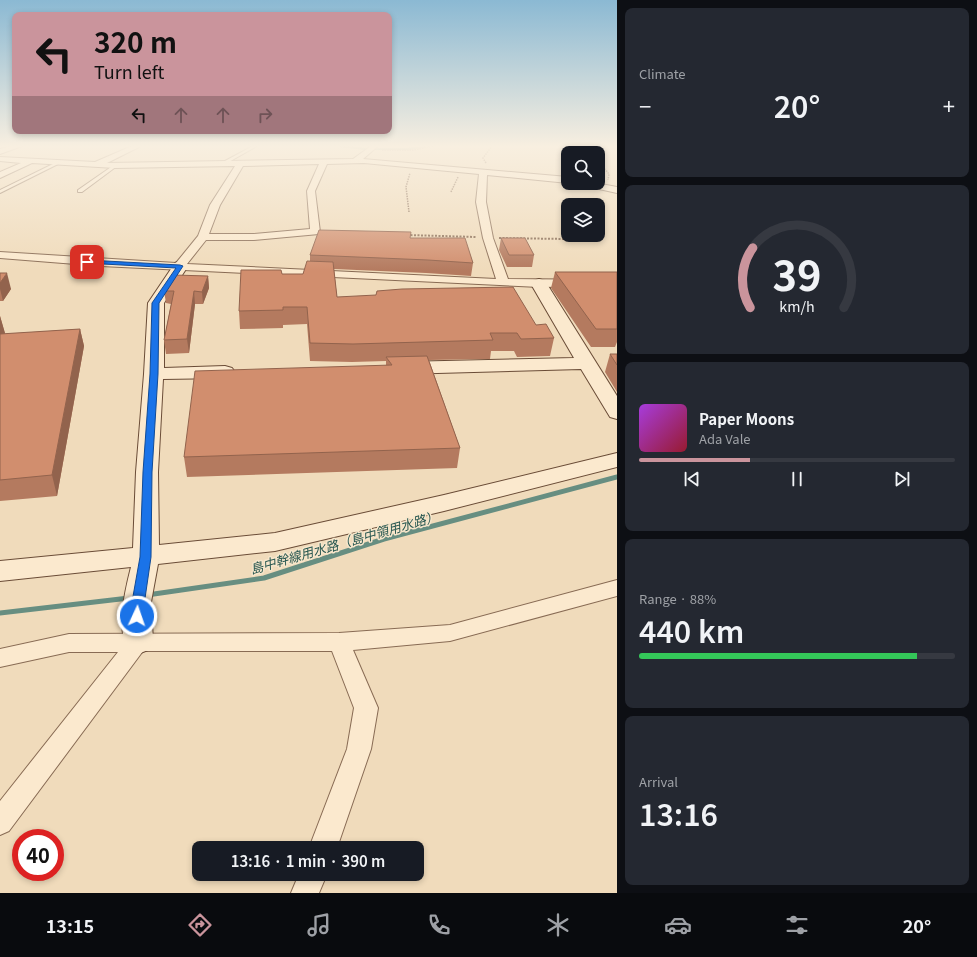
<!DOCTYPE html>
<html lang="en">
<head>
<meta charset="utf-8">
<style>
	body { margin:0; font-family:Georgia,"Noto Sans JP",serif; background:#242831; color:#f1f3f6; height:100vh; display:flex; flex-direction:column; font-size:15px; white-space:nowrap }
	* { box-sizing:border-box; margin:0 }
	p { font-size:13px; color:#9ea1a6 }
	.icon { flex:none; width:22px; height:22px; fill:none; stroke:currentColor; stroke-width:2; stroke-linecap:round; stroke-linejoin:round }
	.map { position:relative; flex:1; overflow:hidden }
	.panel { display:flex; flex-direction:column; gap:8px; padding:8px; background:#0d0f14; width:360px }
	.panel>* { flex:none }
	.hud { position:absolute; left:12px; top:12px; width:380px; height:122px; border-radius:8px; box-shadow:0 2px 6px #0003; background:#ca949c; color:#111; overflow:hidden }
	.buttons { position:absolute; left:561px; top:146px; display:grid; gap:8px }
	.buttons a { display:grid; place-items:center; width:44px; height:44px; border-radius:8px; background:#171b24; box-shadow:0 2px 6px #0003; font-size:20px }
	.speed { position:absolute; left:12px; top:829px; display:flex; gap:8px; font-size:20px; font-weight:700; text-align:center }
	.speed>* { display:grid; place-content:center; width:52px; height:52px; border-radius:50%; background:#171b24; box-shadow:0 2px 6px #0003; line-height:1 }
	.speed .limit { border:6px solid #d22; background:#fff; color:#111 }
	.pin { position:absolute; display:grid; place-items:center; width:34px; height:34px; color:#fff; margin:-17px; border-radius:8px; box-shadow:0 2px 6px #0006 }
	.me { position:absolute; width:44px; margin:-22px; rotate:3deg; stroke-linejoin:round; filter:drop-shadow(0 0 3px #0008) }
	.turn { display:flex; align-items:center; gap:14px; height:84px; padding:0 16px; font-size:18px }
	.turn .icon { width:52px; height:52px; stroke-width:2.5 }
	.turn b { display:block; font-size:28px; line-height:34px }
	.lanes { display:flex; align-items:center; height:38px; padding:0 16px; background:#0003; justify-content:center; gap:20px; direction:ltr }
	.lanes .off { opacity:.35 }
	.big { font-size:30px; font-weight:600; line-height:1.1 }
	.panel .tile { flex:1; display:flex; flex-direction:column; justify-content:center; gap:6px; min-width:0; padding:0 14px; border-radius:8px; background:#242831 }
	.panel .dial { align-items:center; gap:0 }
	.dial svg { height:104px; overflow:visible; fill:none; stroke:#363941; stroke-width:7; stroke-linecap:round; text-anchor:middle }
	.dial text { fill:#f1f3f6; stroke:none }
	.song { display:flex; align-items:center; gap:12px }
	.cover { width:48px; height:48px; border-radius:6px; background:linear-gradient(135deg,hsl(280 70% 55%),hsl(350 70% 35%)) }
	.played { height:4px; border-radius:2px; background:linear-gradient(90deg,#ca949c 35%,#363941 35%) }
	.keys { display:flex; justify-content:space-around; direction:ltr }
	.heat { display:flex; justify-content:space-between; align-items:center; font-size:22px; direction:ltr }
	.charge { height:6px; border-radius:3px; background:linear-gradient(90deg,#34c759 88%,#363941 0) }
	.trip { position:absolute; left:192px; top:841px; width:232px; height:40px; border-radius:8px; background:#171b24; box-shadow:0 2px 6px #0003; font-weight:600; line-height:40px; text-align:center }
	.tab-bar { display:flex; height:64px; justify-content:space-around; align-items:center; background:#090b0e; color:#9ea1a6 }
	.tab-bar .icon { width:28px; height:28px }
	.tab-bar .selected { color:#ca949c }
	.tab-bar b { font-size:18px; color:#f1f3f6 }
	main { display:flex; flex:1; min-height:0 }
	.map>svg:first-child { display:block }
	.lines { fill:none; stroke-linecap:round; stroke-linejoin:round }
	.stream-far1 { stroke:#678e81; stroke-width:2 }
	.stream { stroke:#678e81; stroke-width:5 }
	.lane-casing { stroke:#886b54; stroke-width:2 }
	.street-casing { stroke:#886b54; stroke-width:2 }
	.secondary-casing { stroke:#6a4c37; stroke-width:2 }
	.path-far1 { stroke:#886b54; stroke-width:1.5; stroke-dasharray:1.5 1; stroke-linecap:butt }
	.path { stroke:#886b54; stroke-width:2; stroke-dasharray:2 1.5; stroke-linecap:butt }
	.lane { fill:#fbe9ce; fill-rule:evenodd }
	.street { fill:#fbe9ce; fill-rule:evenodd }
	.secondary { fill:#fbe9ce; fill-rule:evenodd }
	.wall { fill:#b47a5f }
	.shaded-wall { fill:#92634d }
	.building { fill:#d18e6e; stroke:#92634d }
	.route { fill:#1a73e8; stroke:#114b97 }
	.labels { text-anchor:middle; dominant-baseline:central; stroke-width:3; stroke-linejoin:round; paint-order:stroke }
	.water-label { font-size:13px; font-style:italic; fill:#285750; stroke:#f7e6cb }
</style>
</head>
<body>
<main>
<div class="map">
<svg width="617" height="893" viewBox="0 0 617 893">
	<rect width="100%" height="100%" fill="#f0dbbb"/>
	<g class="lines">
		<path class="stream-far1" d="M339,146L366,149
			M373,149H407L429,146"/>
		<path class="stream" d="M147,595L264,578L384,539L617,477
			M0,613L129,598"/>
		<defs>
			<path id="lane" d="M253,146H257L227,163L225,166L222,165L225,161Z
				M55,163L58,164L0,193V190Z
				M114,165L117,166L82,192H78V190Z"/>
			<path id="street" d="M12,146H22L0,154V149Z
				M132,146H141L107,163L353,159L371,146H378L363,159L568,177V183L487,175L486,202L493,238L508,279L617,280V286L539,287L101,266L0,258V252L176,263L198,236L210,205L235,166L115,168L32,163L0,178V172L21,163L0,161V157L95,162ZM364,163L479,174L476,202L483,238L496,279L187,264L206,240H254L319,234L320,232L315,191L327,164ZM319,164L307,191L310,229L254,234H209L220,205L243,166Z
				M580,183H596L617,187V193L581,185Z
				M617,580V596L450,641L353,650L378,708L371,749L337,848H309L347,749L354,708L332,651H143L9,831L0,835V801L118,652H69L0,667V649L69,634L339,633L450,625Z
				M299,874H327L319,893H291Z"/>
			<path id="secondary" d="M180,261L185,263L188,266L164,303V368L225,366L232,368L235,372L232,376L225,378L163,379L158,472L159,545L275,533L444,495L617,453V467L444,511L275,551L158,564L151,602L153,642L148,650L138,654L128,650C116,627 125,591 131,567L0,581V561L133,548L136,472L144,374L148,303L175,263Z
				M539,279L545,281L547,284L617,396V419L610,417L581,369L401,374L394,372L392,368L394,364L401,362L574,358L531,284L533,281Z"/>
		</defs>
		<use href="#lane" class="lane-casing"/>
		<use href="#street" class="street-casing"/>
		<use href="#secondary" class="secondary-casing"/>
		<path class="path-far1" d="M572,146L581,153
			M382,150H413L433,146
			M598,161L609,174L608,180
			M486,163L483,158L492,146
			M451,192L458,177
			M409,212L406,187L410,173"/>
		<path class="path" d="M407,235L476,237
			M499,238L566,239"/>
		<use href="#lane" class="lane"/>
		<use href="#street" class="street"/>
		<use href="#secondary" class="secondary"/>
	</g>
	<path class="wall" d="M410,238L473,263L471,276L426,273L334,269L337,297L536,325L554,338L550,356L517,357L514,351H491L490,359L429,360L460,448L457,468L187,477L184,457L386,365V361L352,362L310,361L307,324L283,325V328L240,329L239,311L282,274H303L310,261V255Z
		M501,238L534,255L532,267H507L499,250Z
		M555,272H617V342L615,347H591L551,288Z
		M0,273L11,289L3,301H0Z
		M208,276L209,288L203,304H195L189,353L166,354L164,340L171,304L166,303L164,291Z
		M0,316L5,334L80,329L84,346L57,496L0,501Z
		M610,354H617V392L605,372Z"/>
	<path class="shaded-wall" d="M7,273L11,289L3,301L0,289V283Z
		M208,276L209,288L203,304L202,292Z
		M194,291L195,304L189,353L187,339Z
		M0,316L5,333L0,347Z
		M80,329L84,346L57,496L52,475Z"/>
	<path class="building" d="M319,230L411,232L410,238H465L473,263L428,260L310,255Z
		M501,238H525L534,255H509Z
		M307,261L333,262L337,297L376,295L377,291L402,289L513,287L536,325L546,324L554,338L521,339L517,333H490L493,340L353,344L310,343L307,307H283V310L239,311L241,270H281L282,274H303Z
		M555,272H617V329H596Z
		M0,273H7L0,283Z
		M174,275L208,276L202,292L194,291L187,339L164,340L174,291H164Z
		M80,329L52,475L0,480V334Z
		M610,354H617V365Z
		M427,356L460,448L184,457L195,371L392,365L386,357Z"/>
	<linearGradient id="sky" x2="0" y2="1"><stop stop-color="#8bb9d3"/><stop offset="0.54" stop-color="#f8efe0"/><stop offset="1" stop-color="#f8efe0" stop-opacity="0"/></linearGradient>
	<rect width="617" height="271" fill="url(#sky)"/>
	<path class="route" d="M87,260L180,265L183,266L159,303L158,374L152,472L151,557L142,619H133L132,602L140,557L143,472L150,374L152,303L176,268L85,263L84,262Z"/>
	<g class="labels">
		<g class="water-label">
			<text transform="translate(344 542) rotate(-16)">島中幹線用水路（島中領用水路）</text>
		</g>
	</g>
</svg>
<div class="buttons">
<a><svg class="icon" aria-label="search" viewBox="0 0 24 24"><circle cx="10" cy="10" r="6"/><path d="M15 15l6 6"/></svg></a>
<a><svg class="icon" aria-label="layers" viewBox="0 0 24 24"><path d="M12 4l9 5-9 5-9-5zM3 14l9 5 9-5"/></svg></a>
</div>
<div class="speed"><div class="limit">40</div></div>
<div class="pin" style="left:87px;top:262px;background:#d93025"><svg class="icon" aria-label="arrive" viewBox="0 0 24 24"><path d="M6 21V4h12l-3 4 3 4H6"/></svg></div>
<svg class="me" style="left:137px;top:616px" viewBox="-20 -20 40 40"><circle r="17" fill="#1a73e8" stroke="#fff" stroke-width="3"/><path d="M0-11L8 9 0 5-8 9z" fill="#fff"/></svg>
<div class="trip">13:16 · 1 min · 390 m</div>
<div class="hud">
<div class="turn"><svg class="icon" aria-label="left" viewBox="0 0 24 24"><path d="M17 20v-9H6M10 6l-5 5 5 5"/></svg><div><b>320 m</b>Turn left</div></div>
<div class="lanes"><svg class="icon" aria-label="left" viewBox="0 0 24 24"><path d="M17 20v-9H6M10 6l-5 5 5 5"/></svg><svg class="icon off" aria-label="ahead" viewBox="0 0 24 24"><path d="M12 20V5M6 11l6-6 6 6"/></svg><svg class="icon off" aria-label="ahead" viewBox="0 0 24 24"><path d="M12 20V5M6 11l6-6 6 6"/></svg><svg class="icon off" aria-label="right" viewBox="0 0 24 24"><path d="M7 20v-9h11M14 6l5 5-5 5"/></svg></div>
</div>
</div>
<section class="panel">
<div class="tile"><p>Climate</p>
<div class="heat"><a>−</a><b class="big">20°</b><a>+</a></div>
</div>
<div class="tile dial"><svg viewBox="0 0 100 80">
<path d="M14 69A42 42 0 1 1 86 69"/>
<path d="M14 69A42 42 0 0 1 16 23" stroke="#ca949c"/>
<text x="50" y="56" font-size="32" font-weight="700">39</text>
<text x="50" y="72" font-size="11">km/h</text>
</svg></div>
<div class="tile">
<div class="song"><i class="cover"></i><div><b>Paper Moons</b><p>Ada Vale</p></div></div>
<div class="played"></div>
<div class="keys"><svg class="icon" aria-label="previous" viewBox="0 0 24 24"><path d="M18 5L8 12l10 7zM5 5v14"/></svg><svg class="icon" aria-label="pause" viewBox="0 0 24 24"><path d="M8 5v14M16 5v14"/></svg><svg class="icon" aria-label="next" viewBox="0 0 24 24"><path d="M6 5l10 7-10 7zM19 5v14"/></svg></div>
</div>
<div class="tile"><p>Range · 88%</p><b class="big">440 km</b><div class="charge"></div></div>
<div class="tile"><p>Arrival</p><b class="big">13:16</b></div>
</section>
</main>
<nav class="tab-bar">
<b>13:15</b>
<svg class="icon selected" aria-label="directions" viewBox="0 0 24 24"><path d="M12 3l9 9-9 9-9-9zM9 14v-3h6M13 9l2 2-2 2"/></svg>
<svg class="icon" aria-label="music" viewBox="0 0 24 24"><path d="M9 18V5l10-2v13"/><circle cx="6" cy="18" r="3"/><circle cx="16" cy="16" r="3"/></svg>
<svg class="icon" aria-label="phone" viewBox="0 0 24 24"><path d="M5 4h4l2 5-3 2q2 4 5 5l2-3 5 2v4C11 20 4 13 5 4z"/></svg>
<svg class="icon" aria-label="climate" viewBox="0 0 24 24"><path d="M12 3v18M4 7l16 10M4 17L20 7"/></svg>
<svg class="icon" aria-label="car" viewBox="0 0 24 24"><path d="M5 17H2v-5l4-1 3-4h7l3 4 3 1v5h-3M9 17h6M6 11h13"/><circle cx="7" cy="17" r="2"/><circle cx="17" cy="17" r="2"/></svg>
<svg class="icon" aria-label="filters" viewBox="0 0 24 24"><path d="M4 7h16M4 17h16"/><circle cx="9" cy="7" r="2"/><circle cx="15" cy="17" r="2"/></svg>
<b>20°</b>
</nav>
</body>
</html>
